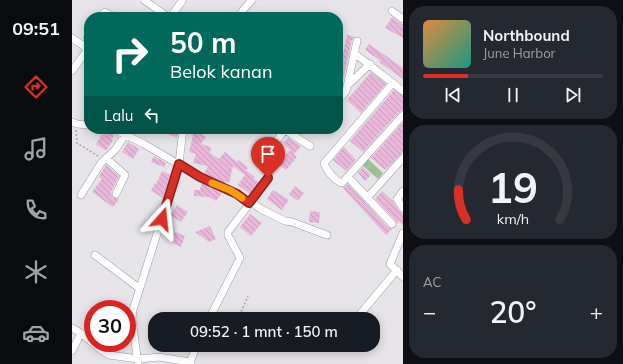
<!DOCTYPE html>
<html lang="id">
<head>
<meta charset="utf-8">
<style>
	body { margin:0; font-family:Mulish,sans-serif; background:#242831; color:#f1f3f6; height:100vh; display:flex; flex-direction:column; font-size:15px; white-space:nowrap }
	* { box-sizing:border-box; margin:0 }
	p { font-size:13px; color:#9ea1a6 }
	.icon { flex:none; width:22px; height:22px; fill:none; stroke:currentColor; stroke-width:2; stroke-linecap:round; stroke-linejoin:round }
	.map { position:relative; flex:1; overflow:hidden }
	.drawer { display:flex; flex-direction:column; gap:6px; padding:6px; background:#0d0f14; width:220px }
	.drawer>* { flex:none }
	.top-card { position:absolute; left:12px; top:12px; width:259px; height:122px; border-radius:16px; box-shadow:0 2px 10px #0003; background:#00695c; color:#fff; overflow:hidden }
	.speed { position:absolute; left:12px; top:300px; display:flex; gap:8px; font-size:20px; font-weight:700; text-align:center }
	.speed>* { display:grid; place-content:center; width:52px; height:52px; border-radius:50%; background:#171b24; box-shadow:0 2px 10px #0003; line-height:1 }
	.speed .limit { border:6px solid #d22; background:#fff; color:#111 }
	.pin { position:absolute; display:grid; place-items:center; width:34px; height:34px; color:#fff; margin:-41px -17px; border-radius:50% 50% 50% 0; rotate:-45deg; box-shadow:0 0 4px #0007 }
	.pin .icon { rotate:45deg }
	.me { position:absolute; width:44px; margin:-22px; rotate:18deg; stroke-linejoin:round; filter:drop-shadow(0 0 3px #0008) }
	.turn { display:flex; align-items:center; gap:14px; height:84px; padding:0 20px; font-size:18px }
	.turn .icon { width:52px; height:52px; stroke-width:2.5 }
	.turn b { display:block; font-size:28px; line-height:34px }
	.then { display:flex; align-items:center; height:38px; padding:0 20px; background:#0003; gap:8px; font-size:15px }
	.big { font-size:30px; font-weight:600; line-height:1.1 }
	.drawer .widget { flex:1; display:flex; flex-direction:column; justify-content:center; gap:6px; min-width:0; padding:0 14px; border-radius:16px; background:#242831 }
	.drawer .dial { align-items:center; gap:0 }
	.dial svg { height:104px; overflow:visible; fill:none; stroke:#363941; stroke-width:7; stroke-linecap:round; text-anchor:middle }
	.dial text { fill:#f1f3f6; stroke:none }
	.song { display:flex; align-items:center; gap:12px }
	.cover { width:48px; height:48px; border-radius:6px; background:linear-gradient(135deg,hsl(30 70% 55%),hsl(170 70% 35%)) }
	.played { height:4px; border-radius:2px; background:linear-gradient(90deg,#d93025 25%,#363941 25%) }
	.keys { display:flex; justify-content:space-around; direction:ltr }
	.heat { display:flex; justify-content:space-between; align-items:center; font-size:22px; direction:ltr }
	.trip { position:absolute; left:76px; top:312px; width:232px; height:40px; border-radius:16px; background:#171b24; box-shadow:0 2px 10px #0003; font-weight:600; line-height:40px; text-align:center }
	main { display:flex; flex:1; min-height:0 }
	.dock { display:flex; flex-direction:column; width:72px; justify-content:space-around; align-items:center; background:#090b0e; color:#9ea1a6 }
	.dock .icon { width:28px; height:28px }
	.dock .current { color:#d93025 }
	.dock b { font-size:18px; color:#f1f3f6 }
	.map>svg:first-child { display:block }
	.pitch { fill:#9dbf93 }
	.building { fill:url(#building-back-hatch) }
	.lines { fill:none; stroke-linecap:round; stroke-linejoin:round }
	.street-casing { stroke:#9e9ca1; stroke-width:8 }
	.path { stroke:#a7a4a8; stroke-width:1.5; stroke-dasharray:2 2; stroke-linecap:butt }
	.street { stroke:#fff; stroke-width:7 }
	.route-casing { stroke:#8d1f18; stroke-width:10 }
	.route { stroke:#d93025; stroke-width:7 }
	.slow { stroke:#f59e0b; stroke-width:7 }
</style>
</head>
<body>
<main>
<nav class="dock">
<b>09:51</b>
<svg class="icon current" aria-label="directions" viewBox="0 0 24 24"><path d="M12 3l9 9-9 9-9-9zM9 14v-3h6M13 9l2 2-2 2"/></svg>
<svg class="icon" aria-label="music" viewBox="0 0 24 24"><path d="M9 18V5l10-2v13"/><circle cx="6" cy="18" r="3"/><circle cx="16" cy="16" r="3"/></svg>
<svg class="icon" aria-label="phone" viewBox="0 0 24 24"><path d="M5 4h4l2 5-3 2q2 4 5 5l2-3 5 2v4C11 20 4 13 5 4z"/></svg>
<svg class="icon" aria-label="climate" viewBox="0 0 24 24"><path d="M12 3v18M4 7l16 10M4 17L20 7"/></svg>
<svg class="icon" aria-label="car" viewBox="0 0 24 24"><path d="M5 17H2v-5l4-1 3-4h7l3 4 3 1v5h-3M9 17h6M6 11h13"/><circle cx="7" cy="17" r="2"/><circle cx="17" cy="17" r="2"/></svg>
</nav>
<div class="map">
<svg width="331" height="364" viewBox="0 0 331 364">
	<defs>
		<pattern id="building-back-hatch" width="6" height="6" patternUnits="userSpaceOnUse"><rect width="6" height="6" fill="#e9b5db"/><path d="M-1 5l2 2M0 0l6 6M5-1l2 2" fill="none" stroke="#c79bbc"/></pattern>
	</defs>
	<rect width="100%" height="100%" fill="#e7e4e9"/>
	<path class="pitch" d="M294,157L311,173L306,179L289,164Z"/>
	<path class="building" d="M320,17L331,25V38L313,28Z
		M275,35L283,37L280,40L269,89L266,92V78Z
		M297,44L331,68V79L307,62L309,61L293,50Z
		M299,72L314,84L289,113L275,100Z
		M322,90L331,96V110L327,112L291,152L278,141Z
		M331,122V152L313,170L299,158Z
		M86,129H106L105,138Z
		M122,129L134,137L129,144L139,147L138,153L147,159L153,152L165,162L166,160L176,168L174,170L176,172L183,177L182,179L187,182L178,194L166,185L173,175L161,166L157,183L151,182L132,174L136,166L121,163L124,154L117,152L121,136L118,134Z
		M36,130L42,135L40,139L41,140L34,151L24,144L30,134L33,135Z
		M216,138L229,146L222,154L225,157L214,170L206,164L218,150L211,143Z
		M56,142L67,149L61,159L50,152Z
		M272,147L284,160L274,171L261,160Z
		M82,156L94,163L92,167L79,162Z
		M34,165L47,176L39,192L40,197L47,199L41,207L20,192L30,179L27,176Z
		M291,167L299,175L293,181L286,173Z
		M90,171L98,175L91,198L79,191L83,183L84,184Z
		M130,183L150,193L144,201L137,197L122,196V190H128Z
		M276,184L316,227L320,229L314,235L271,188Z
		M223,186L232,193L226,201L217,194Z
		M201,190L217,200L210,210L195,199Z
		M310,191L321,201L327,211L331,213V225L327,221L325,224L324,221L303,199Z
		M105,205L116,212L109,222L98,215Z
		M238,211L248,212L247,223L237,222Z
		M178,214L190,223L179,236L168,227Z
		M138,226L144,239L137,242L123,232Z
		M103,232L113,236L109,247L99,242Z"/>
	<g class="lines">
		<defs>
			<path id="street" d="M72,0L96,17L100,15L110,1
				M320,11L331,19
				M27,17L33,12L42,17
				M168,17L171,10L180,0
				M0,38L16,49
				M282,53L331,91
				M0,71L16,49L15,39L17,33
				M321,83L254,161L252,163C254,170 263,181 270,183L331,115
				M277,84L298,64
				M266,97L270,96L274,91L285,41
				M0,122L5,124L17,125
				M42,129L72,144L128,177L165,194L177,203
				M213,130L238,146
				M34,158L53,175L44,194
				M276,177L320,224
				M331,191L325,199L331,208
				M9,195L29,163L43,150L53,135
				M295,198L331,158
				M178,201L189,209L213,221L220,222L255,235
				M331,233L318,264L331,277
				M23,255L67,288
				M289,313L325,270
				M137,319L168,258L156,235V232L197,178L194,156L213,129
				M0,328L9,333L28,349L37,355L66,359L87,357L118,362L119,364
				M0,351L9,333
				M118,362L125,345
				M66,364L60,319L61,310L107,164L111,129"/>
		</defs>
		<use href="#street" class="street-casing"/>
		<path class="path" d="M4,130L5,143L26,156
			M166,319L176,296"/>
		<use href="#street" class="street"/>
	</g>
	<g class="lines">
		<defs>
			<path id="route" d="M90,219L107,164L128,177L165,194L177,203L196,178"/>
		</defs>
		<use href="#route" class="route-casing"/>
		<use href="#route" class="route"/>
		<path class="slow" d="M140,183L158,190L170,198"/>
	</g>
</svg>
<div class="speed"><div class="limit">30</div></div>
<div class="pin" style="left:196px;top:178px;background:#d93025"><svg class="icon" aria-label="arrive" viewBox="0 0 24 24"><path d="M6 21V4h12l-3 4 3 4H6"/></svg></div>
<svg class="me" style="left:90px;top:219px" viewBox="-20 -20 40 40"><path d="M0-17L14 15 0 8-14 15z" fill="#d93025" stroke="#fff" stroke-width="4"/></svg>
<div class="trip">09:52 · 1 mnt · 150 m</div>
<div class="top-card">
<div class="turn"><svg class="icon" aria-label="right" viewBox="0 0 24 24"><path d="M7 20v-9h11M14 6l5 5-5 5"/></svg><div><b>50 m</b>Belok kanan</div></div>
<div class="then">Lalu<svg class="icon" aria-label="left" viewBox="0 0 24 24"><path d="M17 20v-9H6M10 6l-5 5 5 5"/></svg></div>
</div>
</div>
<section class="drawer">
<div class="widget">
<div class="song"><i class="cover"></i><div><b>Northbound</b><p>June Harbor</p></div></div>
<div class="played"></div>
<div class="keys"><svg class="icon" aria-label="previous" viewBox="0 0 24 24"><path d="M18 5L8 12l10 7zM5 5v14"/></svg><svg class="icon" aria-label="pause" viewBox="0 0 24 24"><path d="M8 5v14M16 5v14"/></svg><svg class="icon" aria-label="next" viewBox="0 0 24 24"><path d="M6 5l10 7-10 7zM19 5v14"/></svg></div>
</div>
<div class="widget dial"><svg viewBox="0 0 100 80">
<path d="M14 69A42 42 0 1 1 86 69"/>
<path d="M14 69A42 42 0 0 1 8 46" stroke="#d93025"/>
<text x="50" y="56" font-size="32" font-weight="700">19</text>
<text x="50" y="72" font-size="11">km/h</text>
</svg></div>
<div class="widget"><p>AC</p>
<div class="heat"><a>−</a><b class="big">20°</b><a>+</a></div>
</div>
</section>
</main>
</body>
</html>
